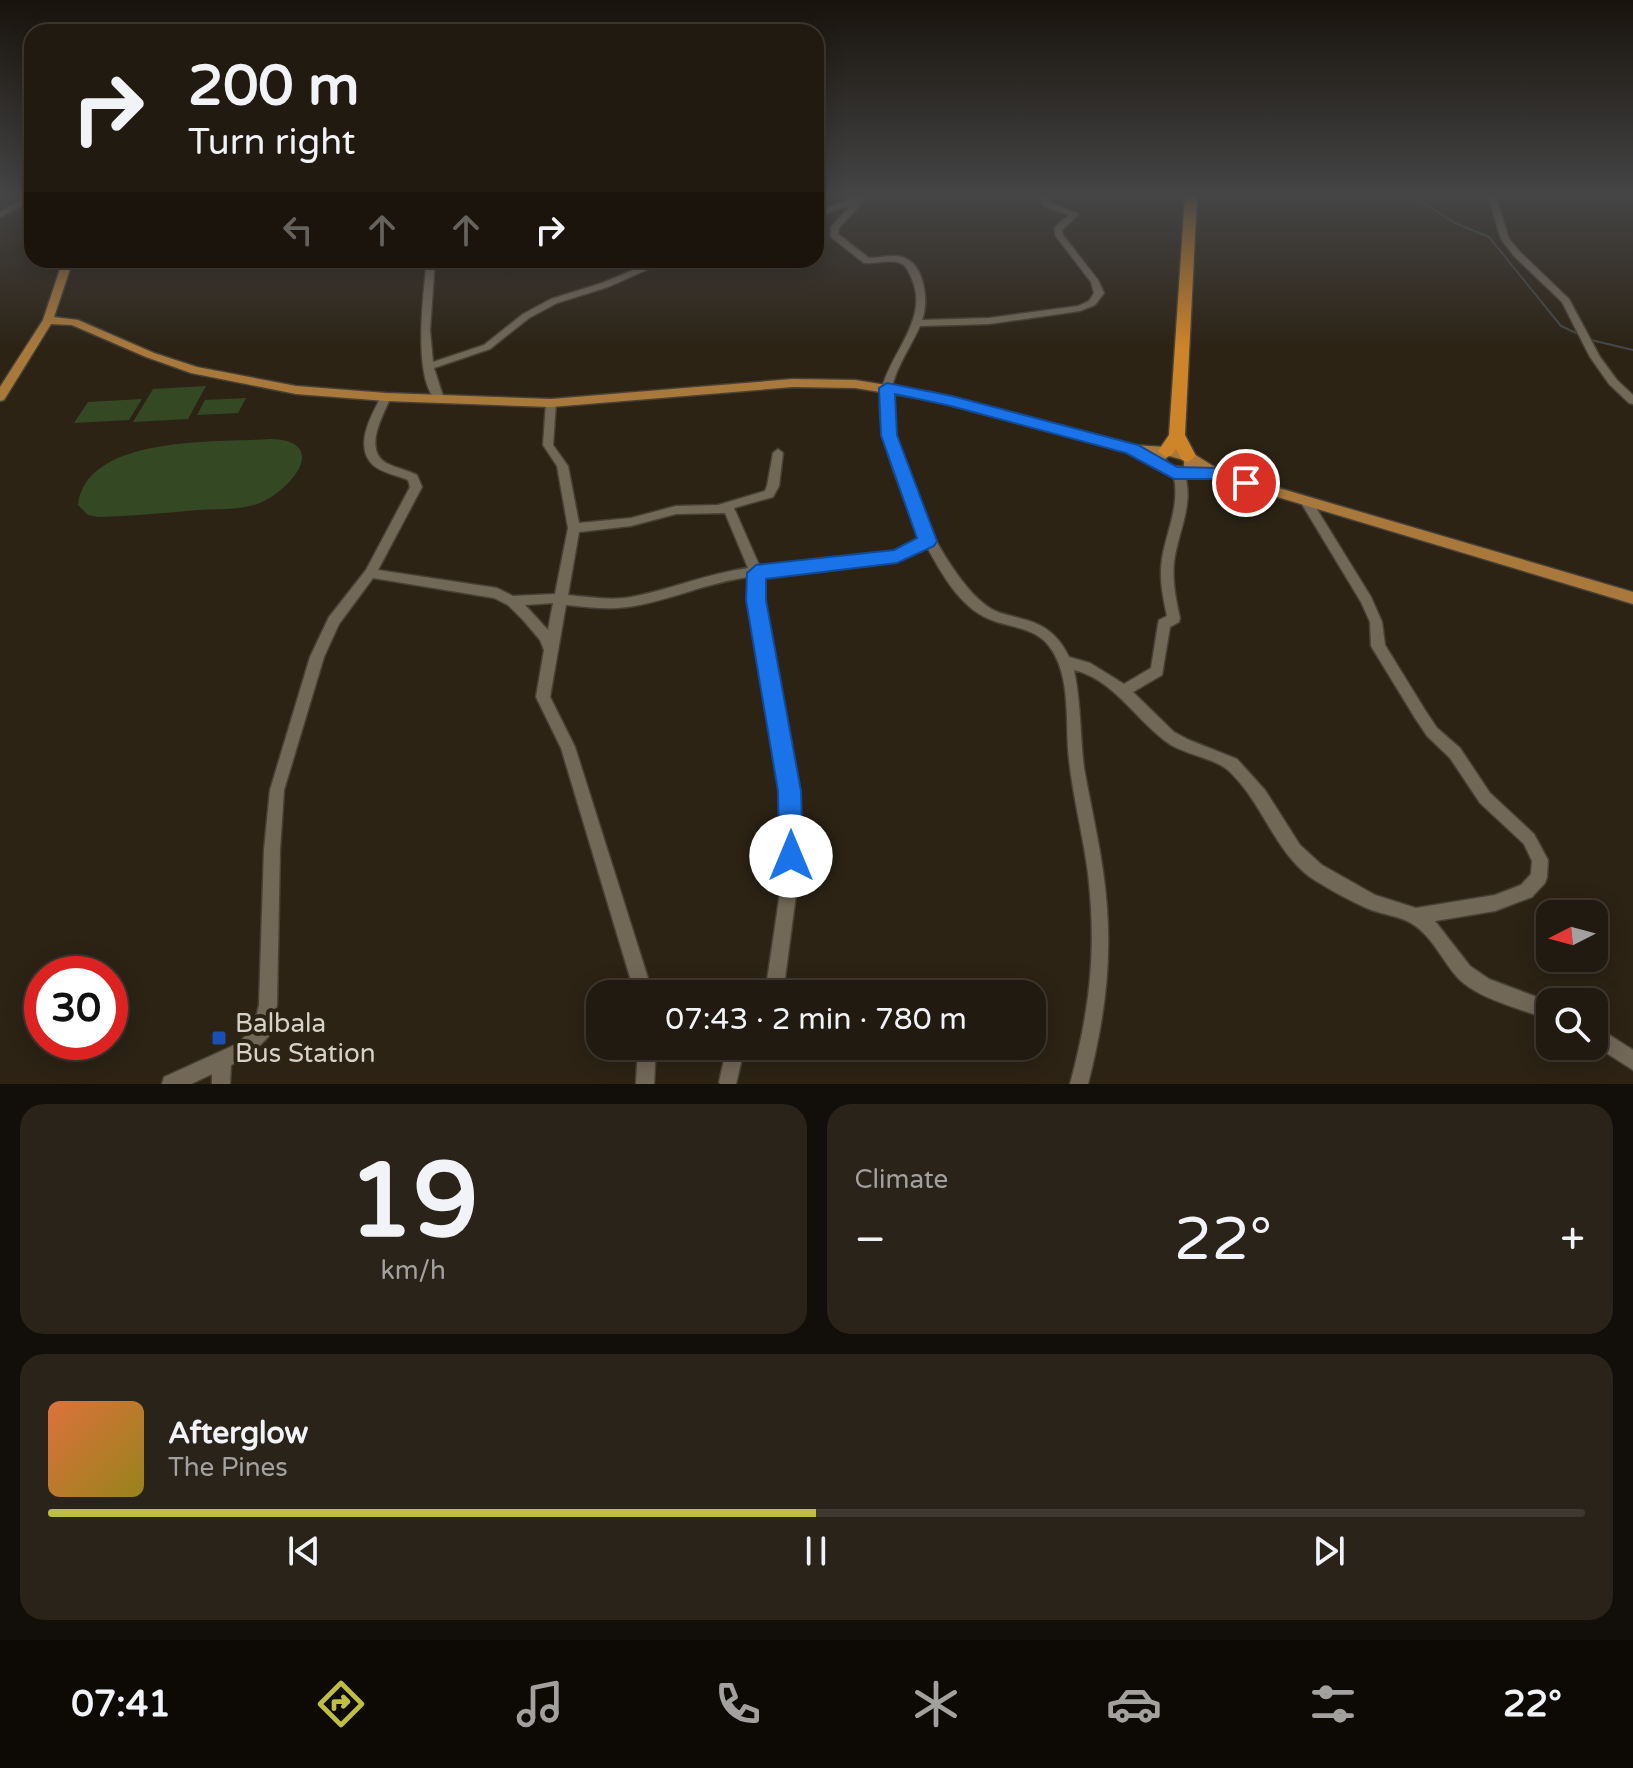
<!DOCTYPE html>
<html lang="en">
<head>
<meta charset="utf-8">
<style>
	body { margin:0; font-family:"Varela Round",sans-serif; background:#292319; color:#f1f3f6; height:100vh; display:flex; flex-direction:column; font-size:30px; white-space:nowrap }
	* { box-sizing:border-box; margin:0 }
	p { font-size:26px; color:#a2a19f }
	.icon { flex:none; width:44px; height:44px; fill:none; stroke:currentColor; stroke-width:2; stroke-linecap:round; stroke-linejoin:round }
	.map { position:relative; height:1084px; overflow:hidden }
	.drawer { display:flex; flex-direction:column; gap:20px; padding:20px; background:#120e09; flex:1 }
	.drawer>* { flex:none }
	.hud { position:absolute; left:24px; top:24px; width:800px; height:244px; border-radius:24px; box-shadow:0 4px 20px #0003,0 0 0 2px #3e3830; background:#211a10; color:#f1f3f6; overflow:hidden }
	.needle { width:52px; rotate:264deg }
	.buttons { position:absolute; left:1536px; top:900px; display:grid; gap:16px }
	.buttons a { display:grid; place-items:center; width:72px; height:72px; border-radius:16px; background:#211a10; box-shadow:0 4px 20px #0003,0 0 0 2px #3e3830; font-size:40px }
	.speed { position:absolute; left:24px; top:956px; display:flex; gap:16px; font-size:40px; font-weight:700; text-align:center }
	.speed>* { display:grid; place-content:center; width:104px; height:104px; border-radius:50%; background:#211a10; box-shadow:0 4px 20px #0003,0 0 0 2px #3e3830; line-height:1 }
	.speed .limit { border:12px solid #d22; background:#fff; color:#111 }
	.pin { position:absolute; display:grid; place-items:center; width:68px; height:68px; color:#fff; margin:-34px; border:4px solid #fff; border-radius:50%; box-shadow:0 2px 8px #0007 }
	.me { position:absolute; width:88px; margin:-44px; rotate:0deg; stroke-linejoin:round; filter:drop-shadow(0 0 6px #0008) }
	.turn { display:flex; align-items:center; gap:28px; height:168px; padding:0 32px; font-size:36px }
	.turn .icon { width:104px; height:104px; stroke-width:2.5 }
	.turn b { display:block; font-size:56px; line-height:68px }
	.lanes { display:flex; align-items:center; height:76px; padding:0 32px; background:#0003; justify-content:center; gap:40px; direction:ltr }
	.lanes .off { opacity:.35 }
	.big { font-size:60px; font-weight:600; line-height:1.1 }
	.drawer .widget { flex:1; display:flex; flex-direction:column; justify-content:center; gap:12px; min-width:0; padding:0 28px; border-radius:24px; background:#292319 }
	.drawer .dial { align-items:center; gap:0 }
	.dial b { font-size:104px; line-height:1 }
	.song { display:flex; align-items:center; gap:24px }
	.cover { width:96px; height:96px; border-radius:12px; background:linear-gradient(135deg,hsl(20 70% 55%),hsl(50 70% 35%)) }
	.played { height:8px; border-radius:4px; background:linear-gradient(90deg,#bebf42 50%,#3e3830 50%) }
	.keys { display:flex; justify-content:space-around; direction:ltr }
	.heat { display:flex; justify-content:space-between; align-items:center; font-size:44px; direction:ltr }
	.drawer .tiles { flex:1; display:grid; gap:20px; grid-template-columns:1fr 1fr }
	.widget:last-child { grid-column:span 2 }
	.trip { position:absolute; left:586px; top:980px; width:460px; height:80px; border-radius:24px; background:#211a10; box-shadow:0 4px 20px #0003,0 0 0 2px #3e3830; font-weight:600; line-height:80px; text-align:center }
	.menu { display:flex; height:128px; justify-content:space-around; align-items:center; background:#0d0a06; color:#a2a19f }
	.menu .icon { width:56px; height:56px }
	.menu .selected { color:#bebf42 }
	.menu b { font-size:36px; color:#f1f3f6 }
	.map>svg:first-child { display:block }
	.green { fill:#354824 }
	.lines { fill:none; stroke-linecap:round; stroke-linejoin:round }
	.stream { stroke:#434846; stroke-width:2 }
	.minor-casing { stroke:#474035; stroke-width:3 }
	.major-casing { stroke:#474035; stroke-width:3 }
	.highway-casing { stroke:#474035; stroke-width:3 }
	.minor { fill:#726858; fill-rule:evenodd }
	.major { fill:#a9793c; fill-rule:evenodd }
	.highway { fill:#ce8429; fill-rule:evenodd }
	.route { fill:#1a73e8; stroke:#114b97; stroke-width:2 }
	.transit-dot { fill:#1a4fb4; stroke:#2c2315; stroke-width:3 }
	.labels { text-anchor:middle; dominant-baseline:central; stroke-width:8; stroke-linejoin:round; paint-order:stroke }
	.near-poi-label { font-size:26px; fill:#d7d2c8; stroke:#2c2315; text-anchor:start }
</style>
</head>
<body>
<div class="map">
<svg width="1633" height="1084" viewBox="0 0 1633 1084">
	<rect width="100%" height="100%" fill="#2c2315"/>
	<path class="green" d="M206,386L188,419L133,422L153,389Z
		M246,398L238,413L197,415L205,400Z
		M142,399L129,420L74,423L88,402Z
		M271,439C334,441 287,496 254,505C236,510 216,509 198,510C165,513 132,516 98,517L88,515L78,505C87,434 217,443 271,439Z"/>
	<g class="lines">
		<path class="stream" d="M1412,196L1455,223L1489,237L1561,326L1576,333
			M1591,340L1633,350"/>
		<defs>
			<path id="minor" d="M28,196H32V200L0,217V212Z
				M868,196L839,228L838,234L869,258C879,258 892,254 902,257C925,264 929,301 922,320L989,318L1078,306L1089,301L1094,293L1091,282L1055,235V227L1069,215L1043,206L1040,196H1048L1050,203L1079,214L1062,230L1063,235L1098,280L1104,293L1095,305L1080,311L989,324L920,326C910,349 892,372 890,399C886,451 945,580 990,608C999,614 1009,615 1019,618C1044,624 1058,634 1069,657L1090,663L1124,684L1151,668L1158,624L1159,620L1167,616C1163,597 1159,579 1162,559C1167,529 1181,504 1173,473L1179,469L1183,470C1196,501 1178,531 1174,562C1172,581 1176,600 1180,618L1179,622L1170,627L1162,675L1133,692L1174,732L1189,740L1237,759L1265,790L1300,845L1322,865L1375,895L1416,908L1495,895L1521,885L1531,874L1532,861L1524,844L1480,803L1450,758L1427,736L1415,718L1371,646L1370,622L1361,602L1300,501L1306,497L1310,498L1371,597L1382,622L1385,645L1425,710L1437,728L1460,748L1490,793L1534,834L1548,860L1547,877L1545,883L1532,897L1495,911L1435,921L1470,966L1489,979L1550,1002V1020C1522,1009 1477,999 1457,977C1442,960 1433,938 1414,925C1402,916 1383,915 1369,909C1352,902 1325,887 1310,877C1274,850 1262,802 1229,771C1214,757 1182,755 1164,740C1134,717 1112,679 1074,670C1081,702 1080,735 1084,768C1090,802 1098,836 1103,871C1114,948 1107,1009 1088,1084H1070C1090,1010 1097,950 1088,873C1083,835 1073,797 1069,759C1065,724 1072,676 1049,646C1035,627 1010,628 989,619C960,607 941,573 927,547L897,561L762,576V600L797,791L798,879L783,994H765L782,879L783,791L750,600V577C708,582 669,601 628,607C607,610 587,607 566,605L550,697L575,747L653,994H635L561,748L536,697L544,650L540,640L523,620L508,605L494,598L373,578L339,624L324,657L284,790L280,850L277,1005L271,1031L268,1037L251,1055L231,1065L230,1084H212V1074L191,1084H162L164,1077L239,1043L254,1026L259,1005L264,850L270,790L310,657L329,617L366,570L410,487L408,480C397,475 382,473 373,465C353,446 372,414 382,395L386,394L391,397C383,415 363,449 386,463C396,468 407,470 417,475L422,487L378,570L497,588L513,596L555,594L568,528L557,466L543,445L546,403L551,400L556,403L553,445L568,466L579,523L631,518L676,506L718,505L765,491L767,486L773,453L778,449L783,453L779,486L773,497L734,508L760,567L895,552L923,538C905,504 879,443 880,404C880,359 933,323 911,277C908,271 907,266 900,263C890,259 875,264 864,263L831,237V227L852,204L816,218V213L854,197ZM725,513L748,568C708,573 670,590 631,597C610,601 589,597 568,595L579,532L631,526L676,514ZM553,603L548,630L525,605Z
				M1488,196H1496L1509,239L1520,252L1569,299L1600,357L1617,380L1633,395V404L1629,403L1609,384L1590,357L1562,302L1514,256L1501,239Z
				M427,260H435L430,330L433,362L484,345L523,314L551,299L602,283L658,260H669L608,287L557,303L529,318L490,349L434,368L444,399L439,402C411,385 424,290 427,260Z
				M1594,1025L1633,1050V1070L1594,1045Z
				M638,1046H656L654,1084H636Z
				M727,1046H745L736,1084H720L719,1082Z"/>
			<path id="major" d="M63,260H73L54,317L78,320L154,353L197,367L296,386L386,393L551,399L793,379L855,380L930,392L1132,445L1166,447L1189,451L1221,471L1633,592V604L1211,477L1197,468L1195,473C1175,480 1161,477 1152,458L1153,455L1132,453L930,400L855,388L793,387L551,407L386,401L296,394L191,373L146,357L72,325L51,324L4,400L0,401V387L43,320ZM1169,456L1184,460V467L1171,466L1165,459Z"/>
			<path id="highway" d="M1185,196H1197L1185,435L1196,456L1188,462L1182,460L1176,449L1172,455L1166,457L1158,451L1169,435Z"/>
		</defs>
		<use href="#minor" class="minor-casing"/>
		<use href="#major" class="major-casing"/>
		<use href="#highway" class="highway-casing"/>
		<use href="#minor" class="minor"/>
		<use href="#major" class="major"/>
		<use href="#highway" class="highway"/>
	</g>
	<linearGradient id="sky" x2="0" y2="1"><stop stop-color="#18130c"/><stop offset="0.56" stop-color="#454546"/><stop offset="1" stop-color="#454546" stop-opacity="0"/></linearGradient>
	<rect width="1633" height="348" fill="url(#sky)"/>
	<path class="route" d="M887,383L952,396L1138,445L1177,467L1216,468L1252,479L1254,483L1246,489L1215,479H1174L1126,453L951,406L895,394L897,435L937,541L934,546L897,563L766,579V600L801,791L803,856L799,864L791,868L782,864L779,856L778,791L746,600L747,573L756,565L894,550L917,538L881,435L879,388Z"/>
	<rect class="transit-dot" x="211" y="1030" width="16" height="16" rx="4"/>
	<g class="labels">
		<g class="near-poi-label">
			<text x="235" y="1023">Balbala<tspan x="235" dy="30">Bus Station</tspan></text>
		</g>
	</g>
</svg>
<div class="buttons">
<a><svg class="needle" viewBox="-14 -14 28 28"><path d="M0-13l5 13h-10z" fill="#e53935"/><path d="M0 13l5-13h-10z" fill="#a2a19f"/></svg></a>
<a><svg class="icon" aria-label="search" viewBox="0 0 24 24"><circle cx="10" cy="10" r="6"/><path d="M15 15l6 6"/></svg></a>
</div>
<div class="speed"><div class="limit">30</div></div>
<div class="pin" style="left:1246px;top:483px;background:#d93025"><svg class="icon" aria-label="arrive" viewBox="0 0 24 24"><path d="M6 21V4h12l-3 4 3 4H6"/></svg></div>
<svg class="me" style="left:791px;top:856px" viewBox="-20 -20 40 40"><circle r="19" fill="#fff"/><path d="M0-13L10 11 0 6-10 11z" fill="#1a73e8"/></svg>
<div class="trip">07:43 · 2 min · 780 m</div>
<div class="hud">
<div class="turn"><svg class="icon" aria-label="right" viewBox="0 0 24 24"><path d="M7 20v-9h11M14 6l5 5-5 5"/></svg><div><b>200 m</b>Turn right</div></div>
<div class="lanes"><svg class="icon off" aria-label="left" viewBox="0 0 24 24"><path d="M17 20v-9H6M10 6l-5 5 5 5"/></svg><svg class="icon off" aria-label="ahead" viewBox="0 0 24 24"><path d="M12 20V5M6 11l6-6 6 6"/></svg><svg class="icon off" aria-label="ahead" viewBox="0 0 24 24"><path d="M12 20V5M6 11l6-6 6 6"/></svg><svg class="icon" aria-label="right" viewBox="0 0 24 24"><path d="M7 20v-9h11M14 6l5 5-5 5"/></svg></div>
</div>
</div>
<section class="drawer">
<div class="tiles">
<div class="widget dial"><b>19</b><p>km/h</p></div>
<div class="widget"><p>Climate</p>
<div class="heat"><a>−</a><b class="big">22°</b><a>+</a></div>
</div>
<div class="widget">
<div class="song"><i class="cover"></i><div><b>Afterglow</b><p>The Pines</p></div></div>
<div class="played"></div>
<div class="keys"><svg class="icon" aria-label="previous" viewBox="0 0 24 24"><path d="M18 5L8 12l10 7zM5 5v14"/></svg><svg class="icon" aria-label="pause" viewBox="0 0 24 24"><path d="M8 5v14M16 5v14"/></svg><svg class="icon" aria-label="next" viewBox="0 0 24 24"><path d="M6 5l10 7-10 7zM19 5v14"/></svg></div>
</div>
</div>
</section>
<nav class="menu">
<b>07:41</b>
<svg class="icon selected" aria-label="directions" viewBox="0 0 24 24"><path d="M12 3l9 9-9 9-9-9zM9 14v-3h6M13 9l2 2-2 2"/></svg>
<svg class="icon" aria-label="music" viewBox="0 0 24 24"><path d="M9 18V5l10-2v13"/><circle cx="6" cy="18" r="3"/><circle cx="16" cy="16" r="3"/></svg>
<svg class="icon" aria-label="phone" viewBox="0 0 24 24"><path d="M5 4h4l2 5-3 2q2 4 5 5l2-3 5 2v4C11 20 4 13 5 4z"/></svg>
<svg class="icon" aria-label="climate" viewBox="0 0 24 24"><path d="M12 3v18M4 7l16 10M4 17L20 7"/></svg>
<svg class="icon" aria-label="car" viewBox="0 0 24 24"><path d="M5 17H2v-5l4-1 3-4h7l3 4 3 1v5h-3M9 17h6M6 11h13"/><circle cx="7" cy="17" r="2"/><circle cx="17" cy="17" r="2"/></svg>
<svg class="icon" aria-label="filters" viewBox="0 0 24 24"><path d="M4 7h16M4 17h16"/><circle cx="9" cy="7" r="2"/><circle cx="15" cy="17" r="2"/></svg>
<b>22°</b>
</nav>
</body>
</html>
